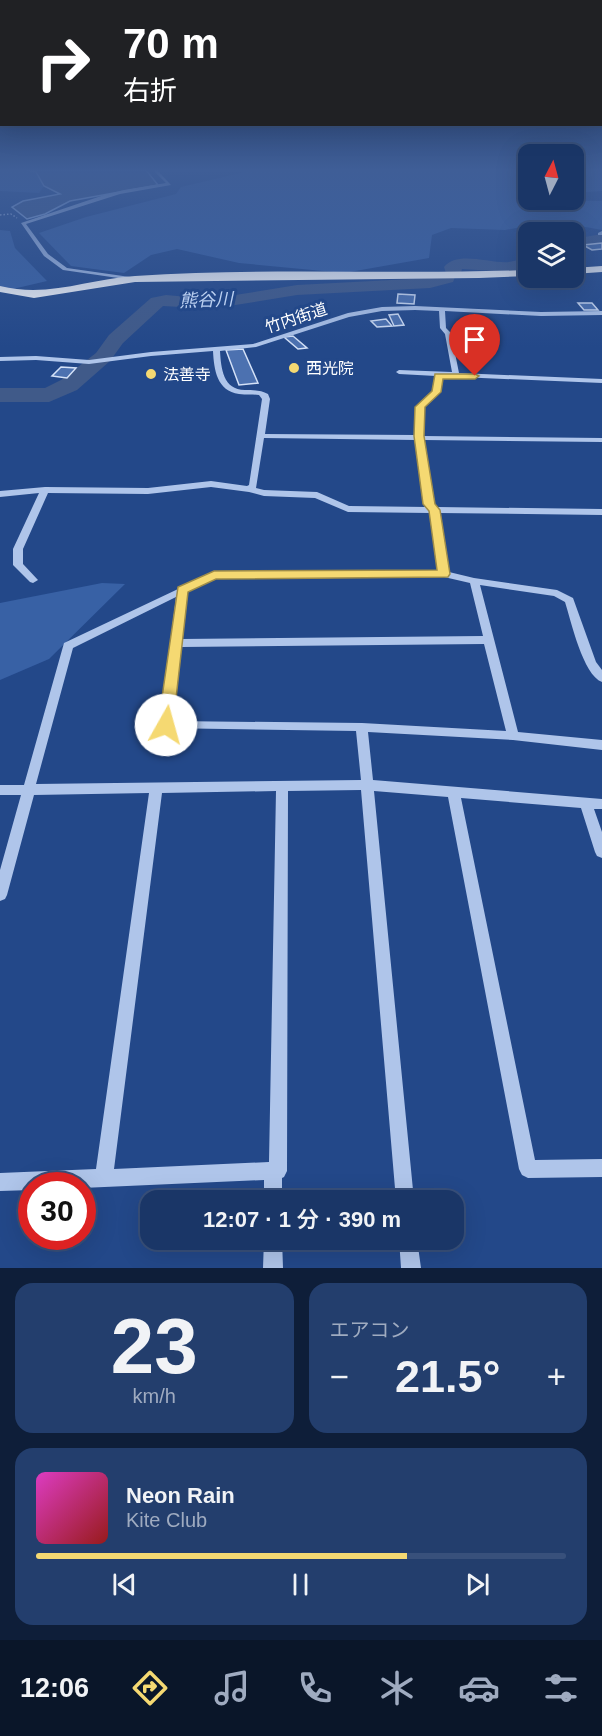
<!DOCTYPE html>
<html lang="ja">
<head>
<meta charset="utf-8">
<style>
	body { margin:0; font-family:Arial,"Noto Sans JP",sans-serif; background:#233e6d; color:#f1f3f6; height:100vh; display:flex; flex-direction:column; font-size:22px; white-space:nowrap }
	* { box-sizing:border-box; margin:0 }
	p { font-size:20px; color:#9fabc0 }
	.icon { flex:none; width:33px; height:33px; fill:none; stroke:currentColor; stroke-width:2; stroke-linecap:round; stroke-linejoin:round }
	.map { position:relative; height:1268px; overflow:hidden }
	.side { display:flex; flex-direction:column; gap:15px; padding:15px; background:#0e1e39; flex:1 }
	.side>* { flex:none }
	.top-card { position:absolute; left:0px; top:0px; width:603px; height:126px; box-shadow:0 6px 24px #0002,0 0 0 2px #38507b; background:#202124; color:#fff; overflow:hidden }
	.needle { width:39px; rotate:6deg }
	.tools { position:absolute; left:518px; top:144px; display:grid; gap:12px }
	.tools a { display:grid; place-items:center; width:66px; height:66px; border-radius:12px; background:#1a3667; box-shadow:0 6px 24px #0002,0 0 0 2px #38507b; font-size:30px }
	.speed { position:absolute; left:18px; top:1172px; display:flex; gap:12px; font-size:30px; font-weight:700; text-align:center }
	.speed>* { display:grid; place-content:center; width:78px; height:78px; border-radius:50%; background:#1a3667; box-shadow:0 6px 24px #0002,0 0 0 2px #38507b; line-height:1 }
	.speed .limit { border:9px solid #d22; background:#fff; color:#111 }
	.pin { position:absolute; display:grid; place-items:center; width:51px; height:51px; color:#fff; margin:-62px -26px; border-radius:50% 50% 50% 0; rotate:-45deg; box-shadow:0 0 6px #0007 }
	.pin .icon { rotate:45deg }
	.me { position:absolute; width:66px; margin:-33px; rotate:7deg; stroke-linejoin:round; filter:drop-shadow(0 0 4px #0008) }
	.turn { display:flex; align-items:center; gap:21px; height:126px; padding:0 24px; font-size:27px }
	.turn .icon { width:78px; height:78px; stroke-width:2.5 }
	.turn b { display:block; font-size:42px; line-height:51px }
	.big { font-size:45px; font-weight:600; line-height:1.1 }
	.side .tile { flex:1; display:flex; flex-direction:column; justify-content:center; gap:9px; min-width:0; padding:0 21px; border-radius:18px; background:#233e6d }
	.side .dial { align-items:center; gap:0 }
	.dial b { font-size:78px; line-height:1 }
	.song { display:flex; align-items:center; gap:18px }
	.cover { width:72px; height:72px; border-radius:9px; background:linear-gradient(135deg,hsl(310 70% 55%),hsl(0 70% 35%)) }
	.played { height:6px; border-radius:3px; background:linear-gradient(90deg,#f5d972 70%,#38507b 70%) }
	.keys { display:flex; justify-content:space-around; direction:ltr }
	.heat { display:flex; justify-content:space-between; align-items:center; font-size:33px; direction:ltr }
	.side .tiles { flex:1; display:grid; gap:15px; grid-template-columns:1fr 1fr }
	.tile:last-child { grid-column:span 2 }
	.trip { position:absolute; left:140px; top:1190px; width:324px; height:60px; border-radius:18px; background:#1a3667; box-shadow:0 6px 24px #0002,0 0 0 2px #38507b; font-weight:600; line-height:60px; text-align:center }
	.tabs { display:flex; height:96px; justify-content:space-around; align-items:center; background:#0a1629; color:#9fabc0 }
	.tabs .icon { width:42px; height:42px }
	.tabs .current { color:#f5d972 }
	.tabs b { font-size:27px; color:#f1f3f6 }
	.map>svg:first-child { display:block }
	.green { fill:#3861a5 }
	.water { fill:#405a89; stroke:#a3bfeb; stroke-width:1.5 }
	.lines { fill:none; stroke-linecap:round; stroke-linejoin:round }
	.river { fill:#405a89; fill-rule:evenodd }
	.building { fill:#4c71b0; stroke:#d4e1f7; stroke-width:1.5 }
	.path { stroke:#afc5ea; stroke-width:1.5; stroke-dasharray:1.5 2; stroke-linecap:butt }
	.minor { fill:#afc5ea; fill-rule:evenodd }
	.highway { fill:#fff; fill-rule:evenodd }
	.route { fill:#f5d972; stroke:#9f8d4a; stroke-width:1.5 }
	.poi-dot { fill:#f5d972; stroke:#234889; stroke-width:2 }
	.labels { text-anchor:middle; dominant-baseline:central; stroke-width:6; stroke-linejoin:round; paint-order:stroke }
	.far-street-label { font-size:16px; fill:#fff; stroke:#234889 }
	.far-poi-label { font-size:16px; fill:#fff; stroke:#234889; text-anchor:start }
	.far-water-label { font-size:18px; font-style:italic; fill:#bbd0f1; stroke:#234889 }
</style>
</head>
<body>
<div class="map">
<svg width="602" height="1268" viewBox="0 0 602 1268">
	<rect width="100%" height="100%" fill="#234889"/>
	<path class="green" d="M0,170H27L36,172L44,186L39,193L0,191Z
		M253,170H528V200L602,201V230L553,221L505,230L451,228L432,235L429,258L344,273L239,263L177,249L151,255L124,273L71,266L39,233L86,217L176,194L181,187Z
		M573,170H602V191L573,193Z
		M0,230L10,231L15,248L47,281L0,292Z
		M102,583L125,584L49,659L0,680V603Z"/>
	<path class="water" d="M27,170H146L158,185L70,201L45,214L27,219L12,207L23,201L60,194L44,186L36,172Z"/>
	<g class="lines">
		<path class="river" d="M602,234V244L573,249V239Z
			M528,257V267L510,272L462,269L460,276L455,277L453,282L430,288L297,295L229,306L199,308L163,306L123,343L110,361L77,390L49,402H0V388H45L61,380L96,353L109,335L151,298L166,295L199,298L229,296L297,285L429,278L446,273L444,267C457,250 491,264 509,262C515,261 522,259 528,257Z"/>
	</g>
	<path class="building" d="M602,243V249L592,250L583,245Z
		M398,294L415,295L414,304L397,303Z
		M578,303H592L598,310H584Z
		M398,314L404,325L394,326L389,315Z
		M386,319L392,326L377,327L371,321Z
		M293,336L307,348L298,349L284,337Z
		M243,349L258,383L239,385L226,350Z
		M61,367L76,368L67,378L52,376Z"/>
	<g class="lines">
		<path class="path" d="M0,215L11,214L17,218"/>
		<path class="minor" d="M153,170H157L171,185L120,194L26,224L48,254L67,268L130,277L132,278V280L63,270L44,256L21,223L104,195L124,190L166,183Z
			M602,231V235H598V233Z
			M415,306L541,312L602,311V315L541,316L445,311L446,328L451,333L459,373L602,379V383L459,377L456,378L443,376L440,392L424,408L423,436L602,438V442L424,440L433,504L437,507L602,509V515L439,513L449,572L474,578L557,590L573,598L596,662L602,670V682C583,675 571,621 565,602L554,596L480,585L518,732L602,740V750L513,740L368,732L373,780L602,799V809H594L602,832V858L597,856L595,852L581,808L461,798L535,1160L602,1159V1177L528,1178L522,1175L519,1169L448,797L374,791L414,1200H396L361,790L288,791L287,1171L284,1177L282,1178V1200H264V1180L82,1188V1185H32V1190L0,1191V1173L96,1169L149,793L34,795L7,895L5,899L0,901V870L21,795H0V785H24L64,643L214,572L439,571L430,513L348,512L315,498L264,496L249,492L211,487L148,494L48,493L23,549V564L38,580L33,583L30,582L13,565V549L39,493L0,497V491L45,487L148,488L211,481L247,486L249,485L262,399L259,395C253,394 246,395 239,394C217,391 214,370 213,351L151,356L89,364L36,360L0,361V357L36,356L89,360L151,352L253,344L348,313L382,307ZM415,310L439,311L440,328L445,334L452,372L399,370L396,372L399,374L436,376L433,391L416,407L415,435L265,434L270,399L268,394C261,390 253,390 245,390C223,390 221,368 220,351L256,347L349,317L382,311ZM264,438L416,440L425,504L427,507L349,506L317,492L264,490L256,488ZM444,577L470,583L483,636L181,639L187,592L216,578ZM176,597L160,725L162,728L356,731L361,780L36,784L73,648ZM484,644L506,731L362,723L172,721L181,647ZM276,791L269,1162L114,1169L162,793Z
			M264,1239H282L283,1268H263Z
			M399,1239H417L421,1268H401Z"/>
		<path class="highway" d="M602,266V272L573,274V268Z
			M528,270V276L479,278L135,282L34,298L0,292V286C49,298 87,279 135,276C266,267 397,275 528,270Z"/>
	</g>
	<linearGradient id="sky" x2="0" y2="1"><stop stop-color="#13284b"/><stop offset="0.49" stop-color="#3f5e97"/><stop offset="1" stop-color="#3f5e97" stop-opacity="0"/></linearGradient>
	<rect width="602" height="347" fill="url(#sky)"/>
	<path class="route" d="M435,374H475L479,376L475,379H443L441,392L425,407L424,436L435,504L440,510L450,574L448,577L216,579L188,592L173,725L171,729H160L158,725L178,587L214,571L437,570L429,511L423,504L414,436L415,407L432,391Z"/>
	<g class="poi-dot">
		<circle cx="294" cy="368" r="6"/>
		<circle cx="151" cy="374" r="6"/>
	</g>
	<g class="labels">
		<g class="far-street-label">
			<text transform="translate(296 318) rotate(-18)">竹内街道</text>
		</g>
		<g class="far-poi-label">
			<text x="306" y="368">西光院</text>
			<text x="163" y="374">法善寺</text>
		</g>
		<g class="far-water-label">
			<text transform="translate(206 300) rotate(-2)">熊谷川</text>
		</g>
	</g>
</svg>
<div class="tools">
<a><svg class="needle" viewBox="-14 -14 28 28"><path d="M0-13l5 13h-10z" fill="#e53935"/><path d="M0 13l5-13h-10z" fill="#9fabc0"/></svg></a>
<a><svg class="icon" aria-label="layers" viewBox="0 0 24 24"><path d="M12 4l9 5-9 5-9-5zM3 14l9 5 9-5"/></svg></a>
</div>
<div class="speed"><div class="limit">30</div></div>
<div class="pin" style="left:475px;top:376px;background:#d93025"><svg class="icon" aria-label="arrive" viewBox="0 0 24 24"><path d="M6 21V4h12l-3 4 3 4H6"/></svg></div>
<svg class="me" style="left:166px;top:725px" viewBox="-20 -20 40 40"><circle r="19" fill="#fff"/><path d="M0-13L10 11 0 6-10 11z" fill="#f5d972"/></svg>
<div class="trip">12:07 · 1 分 · 390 m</div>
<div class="top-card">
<div class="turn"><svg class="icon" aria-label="right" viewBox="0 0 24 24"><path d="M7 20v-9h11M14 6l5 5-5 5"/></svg><div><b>70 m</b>右折</div></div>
</div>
</div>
<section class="side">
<div class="tiles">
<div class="tile dial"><b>23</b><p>km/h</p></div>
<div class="tile"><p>エアコン</p>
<div class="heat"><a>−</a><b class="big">21.5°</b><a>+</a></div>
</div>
<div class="tile">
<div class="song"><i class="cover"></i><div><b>Neon Rain</b><p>Kite Club</p></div></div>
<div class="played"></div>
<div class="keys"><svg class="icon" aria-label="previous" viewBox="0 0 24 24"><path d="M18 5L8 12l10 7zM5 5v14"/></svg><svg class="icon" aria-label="pause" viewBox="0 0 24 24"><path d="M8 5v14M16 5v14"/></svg><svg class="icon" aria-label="next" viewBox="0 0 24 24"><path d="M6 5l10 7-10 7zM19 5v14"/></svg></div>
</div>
</div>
</section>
<nav class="tabs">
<b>12:06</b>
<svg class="icon current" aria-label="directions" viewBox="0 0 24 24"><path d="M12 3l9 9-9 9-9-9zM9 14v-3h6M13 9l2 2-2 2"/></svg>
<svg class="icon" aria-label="music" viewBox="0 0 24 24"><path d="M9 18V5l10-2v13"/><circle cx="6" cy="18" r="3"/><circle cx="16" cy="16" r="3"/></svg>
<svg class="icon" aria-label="phone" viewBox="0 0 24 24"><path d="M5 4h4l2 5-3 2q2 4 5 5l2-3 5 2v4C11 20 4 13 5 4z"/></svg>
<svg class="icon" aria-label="climate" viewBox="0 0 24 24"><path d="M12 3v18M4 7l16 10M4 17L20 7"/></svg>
<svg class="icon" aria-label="car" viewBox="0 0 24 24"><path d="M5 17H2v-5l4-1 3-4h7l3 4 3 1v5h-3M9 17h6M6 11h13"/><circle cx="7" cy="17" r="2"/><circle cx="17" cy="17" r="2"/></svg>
<svg class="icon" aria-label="filters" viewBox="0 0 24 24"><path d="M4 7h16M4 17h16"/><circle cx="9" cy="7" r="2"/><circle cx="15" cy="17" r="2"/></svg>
</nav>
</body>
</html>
